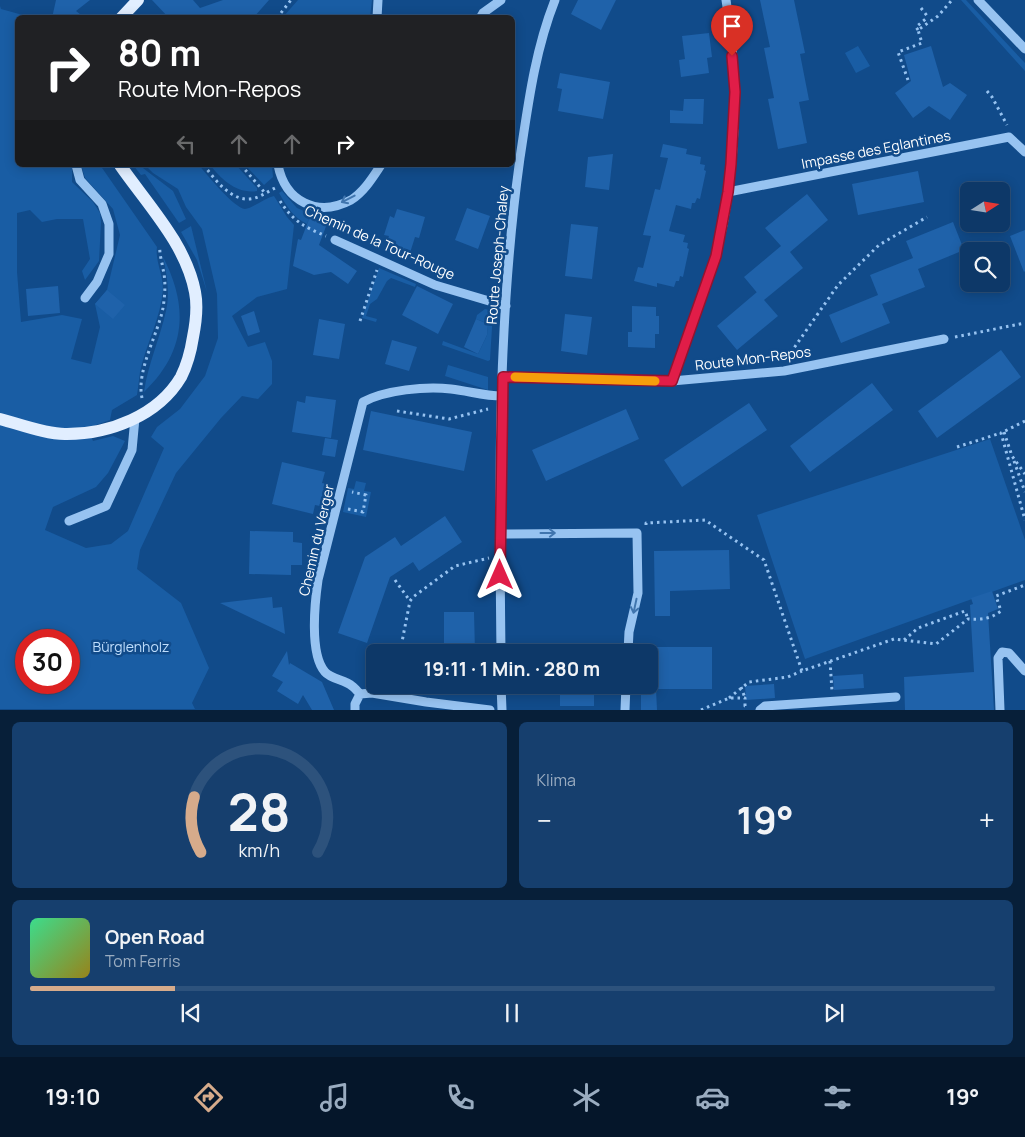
<!DOCTYPE html>
<html lang="de">
<head>
<meta charset="utf-8">
<style>
	body { margin:0; font-family:Manrope,sans-serif; background:#163f6e; color:#f1f3f6; height:100vh; display:flex; flex-direction:column; font-size:19px; white-space:nowrap }
	* { box-sizing:border-box; margin:0 }
	p { font-size:16px; color:#9aacc0 }
	.icon { flex:none; width:28px; height:28px; fill:none; stroke:currentColor; stroke-width:2; stroke-linecap:round; stroke-linejoin:round }
	.map { position:relative; height:710px; overflow:hidden }
	.side { display:flex; flex-direction:column; gap:12px; padding:12px; background:#071f39; flex:1 }
	.side>* { flex:none }
	.guide { position:absolute; left:15px; top:15px; width:500px; height:152px; border-radius:8px; box-shadow:0 2px 12px #0003,0 0 0 1px #2d527c; background:#202124; color:#fff; overflow:hidden }
	.needle { width:32px; rotate:78deg }
	.buttons { position:absolute; left:960px; top:182px; display:grid; gap:10px }
	.buttons a { display:grid; place-items:center; width:50px; height:50px; border-radius:8px; background:#0d3868; box-shadow:0 2px 12px #0003,0 0 0 1px #2d527c; font-size:25px }
	.speed { position:absolute; left:15px; top:629px; display:flex; gap:10px; font-size:25px; font-weight:700; text-align:center }
	.speed>* { display:grid; place-content:center; width:65px; height:65px; border-radius:50%; background:#0d3868; box-shadow:0 2px 12px #0003,0 0 0 1px #2d527c; line-height:1 }
	.speed .limit { border:8px solid #d22; background:#fff; color:#111 }
	.pin { position:absolute; display:grid; place-items:center; width:42px; height:42px; color:#fff; margin:-51px -21px; border-radius:50% 50% 50% 0; rotate:-45deg; box-shadow:0 0 5px #0007 }
	.pin .icon { rotate:45deg }
	.me { position:absolute; width:55px; margin:-28px; rotate:0deg; stroke-linejoin:round; filter:drop-shadow(0 0 4px #0008) }
	.turn { display:flex; align-items:center; gap:18px; height:105px; padding:0 20px; font-size:22px }
	.turn .icon { width:65px; height:65px; stroke-width:2.5 }
	.turn b { display:block; font-size:35px; line-height:42px }
	.lanes { display:flex; align-items:center; height:48px; padding:0 20px; background:#0003; justify-content:center; gap:25px; direction:ltr }
	.lanes .off { opacity:.35 }
	.big { font-size:38px; font-weight:700; line-height:1.1 }
	.side .widget { flex:1; display:flex; flex-direction:column; justify-content:center; gap:8px; min-width:0; padding:0 18px; border-radius:8px; background:#163f6e }
	.side .dial { align-items:center; gap:0 }
	.dial svg { height:130px; overflow:visible; fill:none; stroke:#2d527c; stroke-width:7; stroke-linecap:round; text-anchor:middle }
	.dial text { fill:#f1f3f6; stroke:none }
	.song { display:flex; align-items:center; gap:15px }
	.cover { width:60px; height:60px; border-radius:8px; background:linear-gradient(135deg,hsl(150 70% 55%),hsl(50 70% 35%)) }
	.played { height:5px; border-radius:2px; background:linear-gradient(90deg,#d6ab8b 15%,#2d527c 15%) }
	.keys { display:flex; justify-content:space-around; direction:ltr }
	.heat { display:flex; justify-content:space-between; align-items:center; font-size:28px; direction:ltr }
	.side .tiles { flex:1; display:grid; gap:12px; grid-template-columns:1fr 1fr }
	.widget:last-child { grid-column:span 2 }
	.trip { position:absolute; left:366px; top:644px; width:292px; height:50px; border-radius:8px; background:#0d3868; box-shadow:0 2px 12px #0003,0 0 0 1px #2d527c; font-weight:700; line-height:50px; text-align:center }
	.menu { display:flex; height:80px; justify-content:space-around; align-items:center; background:#05162a; color:#9aacc0 }
	.menu .icon { width:35px; height:35px }
	.menu .current { color:#d6ab8b }
	.menu b { font-size:22px; color:#f1f3f6 }
	.map>svg:first-child { display:block }
	.green { fill:#195da4; fill-rule:evenodd }
	.building { fill:#1f62aa }
	.lines { fill:none; stroke-linecap:round; stroke-linejoin:round }
	.path { stroke:#97c3f1; stroke-width:3; stroke-dasharray:2.5 4; stroke-linecap:butt }
	.minor { stroke:#97c3f1; stroke-width:9 }
	.major { stroke:#e1eeff; stroke-width:12 }
	.oneway { stroke:#4075ae }
	.route-casing { stroke:#92132f; stroke-width:12 }
	.route { stroke:#e11d48; stroke-width:9 }
	.slow { stroke:#f59e0b; stroke-width:9 }
	.labels { text-anchor:middle; dominant-baseline:central; stroke-width:5; stroke-linejoin:round; paint-order:stroke }
	.street-label { font-size:14px; fill:#fff; stroke:#114b8a }
	.park-label { font-size:14px; fill:#beddfc; stroke:#114b8a }
</style>
</head>
<body>
<div class="map">
<svg width="1025" height="710" viewBox="0 0 1025 710">
	<rect width="100%" height="100%" fill="#114b8a"/>
	<path class="green" d="M298,0H372L370,17H283Z
		M961,0H966L1025,63V71Z
		M0,6L1,9L30,17L18,18V165H72V182L93,202L100,213L101,222L99,261L85,280L82,271L90,259L83,219H57L42,222L30,210L17,213V272L21,322L62,315L82,319L71,359L91,364L100,327L95,304L107,290L120,235L113,209L85,178L81,165H100L157,247C155,261 163,274 163,289C161,318 146,344 140,372C139,380 138,388 137,395L112,410L110,420L88,428L93,441L113,436L125,441L108,473L96,487L53,507L45,530L86,548L111,544L128,531L164,448L151,437L157,427L180,409L205,376L218,338L217,294L202,229L186,207L178,189L153,173L145,165H199C206,174 234,208 245,209C251,209 265,198 274,196L287,217L294,225L287,289L257,297L232,316L248,347L265,342L272,361V384L258,399L242,396L221,418L176,473L140,550L137,569L181,603L209,668L192,703L195,709H0ZM26,640H69V682H26Z
		M858,46L870,66L856,73L845,53Z
		M133,165H139L173,191L186,219L179,223L145,174L141,175Z
		M210,165H236L257,188V191C237,194 222,180 210,165Z
		M245,165H272L273,177L264,185Z
		M282,191L297,208L311,214L307,224C293,217 287,207 279,193Z
		M191,226L207,292L197,260L181,232Z
		M163,257C189,307 186,352 144,392C148,364 160,338 166,311C170,293 167,275 163,257Z
		M379,268L416,284L415,287L391,278L387,281L377,299L370,304L366,316L377,319L376,322L362,318Z
		M485,309L493,311L490,360L488,361L442,345L443,341L478,354L487,335L488,324L476,319L477,315Z
		M448,365L488,377V390L445,376Z
		M990,439L1025,540V580L805,659L757,515Z
		M356,481L366,483L364,491L371,492L366,517L343,512L348,488L354,489Z"/>
	<path class="building" d="M56,0H90L76,11L85,18H52Z
		M152,0H193L200,8L223,0H269L253,18H169Z
		M578,0H616L601,30L571,14Z
		M760,0H794L805,53L800,54L809,100L799,102L807,143L778,149L768,99L774,98L764,48L770,47Z
		M709,33L712,57L707,58L709,73L681,77L679,60L685,59L682,36Z
		M931,46L943,87L950,83L967,95L950,120L929,106L913,118L895,93L911,81L904,55Z
		M560,73L610,82L603,119L558,111L562,89L557,88Z
		M684,99H704L703,124L670,123V110L683,111Z
		M663,144L687,149L686,154L701,157L700,164L705,165L704,170L706,171L700,199L697,198L695,203H692L691,209L676,205L669,231L685,235L683,242L688,243L687,248L689,249L683,277L680,276L679,281H676L674,287L657,283V287L634,281L638,267L643,268L651,236L643,235L655,189L660,190L668,158L660,157Z
		M613,154L609,190L585,187L588,157Z
		M918,171L924,202L858,215L852,184Z
		M807,194L828,220L790,252L803,268L764,300L778,316L737,350L717,326L757,292L759,295L744,277L781,246L765,228Z
		M467,208L490,216L478,249L455,240Z
		M397,209L425,217L419,238L415,237L409,256L385,248L389,236L384,235L390,216L394,218Z
		M311,214L328,221L319,245L357,271L348,284L331,272L314,275L293,266L298,239L301,240Z
		M953,222L964,250L918,269L925,287L882,304L890,323L841,343L829,315L878,295L870,275L913,258L906,241Z
		M571,224L598,227L592,279L565,276Z
		M1025,230V271L1024,272L1010,236Z
		M58,286L60,313L28,316L26,289Z
		M417,286L453,304L438,334L402,315Z
		M107,290L125,305L113,319L95,304Z
		M632,306L656,307V316H659V334H655V348L628,347V332H632Z
		M254,311L260,332L248,336L241,316Z
		M565,314L592,317L587,355L561,351Z
		M319,319L345,324L339,359L313,355Z
		M476,319L488,324L487,335L478,354L464,347Z
		M392,340L417,347L409,371L385,364Z
		M1001,350L1021,377L937,438L918,411Z
		M872,383L893,410L810,472L790,446Z
		M306,396L336,400L331,438L292,432L297,401L305,403Z
		M749,403L767,430L682,487L664,460Z
		M626,409L639,439L546,481L532,450Z
		M371,411L472,432L464,471L363,450Z
		M325,438L338,440L335,457L322,455Z
		M282,462L325,472L322,483L331,485L325,507L315,505L313,514L272,504Z
		M445,516L462,542L419,571L413,562L390,577L367,643L338,633L365,557L395,537L401,546Z
		M250,531L293,532V542L302,543V565H291V575L249,574Z
		M729,550L730,589L670,591V616H655L654,551Z
		M992,591L998,609L988,613L994,710H905L904,677L974,672L970,605L973,604L971,598Z
		M272,597L273,608L282,607L285,634L220,603Z
		M444,612H474L475,652H444Z
		M650,647H712V689H656L657,710H641V685H650Z
		M287,651L289,665L290,663L322,682L334,710H312L303,695L298,704L277,691L283,682L272,676Z
		M863,674L864,688L834,690L833,676Z
		M774,684L775,698L746,700L745,686Z
		M560,685H594V706H560Z"/>
	<g class="lines">
		<path class="path" d="M921,8L928,17
			M277,18L291,0
			M918,30L916,27L928,17
			M908,80L898,52L922,43L918,30L938,16L952,0
			M987,91L992,97L1007,125
			M204,165C214,179 231,201 250,199C259,198 267,192 275,188
			M241,165L265,193
			M280,201C293,221 304,227 326,236
			M360,321L377,270
			M955,337L1025,323
			M789,359L794,348L838,285L879,245L927,217
			M142,398C136,371 158,334 163,308C165,295 166,281 163,269C162,261 159,254 160,246
			M397,411L449,419L488,409
			M1025,421L1001,433L1025,520
			M1004,432L1012,456L1025,474
			M957,447L1001,433
			M1014,461L1025,492
			M348,509L363,512L366,495L352,492
			M646,525V523L705,520L764,560L802,671L894,639L936,644L968,619C980,620 991,619 1001,611L996,596L1025,585
			M395,580L410,601
			M904,640L918,628L965,611L968,619
			M400,652L410,601L413,597L455,566L489,558
			M830,661L832,691
			M741,687L745,698
			M729,698L749,682L788,677L802,671
			M701,710L729,698H745V706L748,707"/>
		<path class="minor" d="M978,0L1025,49
			M377,18L378,0
			M480,18L483,13L501,0
			M76,165L80,180L102,204L109,224V254L97,282L85,298
			M278,165C285,201 317,218 351,200C364,192 373,177 381,165
			M728,192L1009,137L1025,152
			M335,240L435,285L506,306
			M503,377L672,381L784,371L944,339
			M672,381C682,353 691,326 701,299C706,284 712,270 716,256C737,174 740,83 726,0
			M69,521L106,506L132,450L135,418
			M500,534L637,533L638,593L629,632L628,652
			M501,652C499,488 497,322 520,158C528,105 535,50 555,0
			M501,685L502,710
			M360,694C358,692 355,688 352,686C345,680 331,679 325,672C309,654 315,601 318,580L363,402C385,390 426,386 451,389C469,391 484,396 502,396
			M355,710V704L360,694L372,693L426,702L490,710
			M625,710L626,685
			M760,710L765,706L896,697
			M1000,710L998,658L1002,652L1009,653L1025,671"/>
		<path class="major" d="M121,18L138,0
			M0,419C19,424 48,435 67,434C109,434 158,416 181,377C187,365 191,350 193,337C196,322 198,307 195,292C186,244 147,204 120,165"/>
	</g>
	<defs><path id="oneway-shaft" d="M-6 0H5M1.5-3L5.5 0L1.5 3" fill="none" stroke-width="1.6" stroke-linecap="round" stroke-linejoin="round" transform="scale(1.25)"/></defs>
	<g class="oneway">
		<use href="#oneway-shaft" transform="translate(348 199) rotate(153)"/>
		<use href="#oneway-shaft" transform="translate(548 533)"/>
		<use href="#oneway-shaft" transform="translate(635 606) rotate(102)"/>
	</g>
	<g class="lines">
		<defs>
			<path id="route" d="M500,575L503,377L672,381L716,256L728,192L731,164L735,92L732,56"/>
		</defs>
		<use href="#route" class="route-casing"/>
		<use href="#route" class="route"/>
		<path class="slow" d="M515,377L655,381"/>
	</g>
	<g class="labels">
		<g class="street-label">
			<text transform="translate(876 149) rotate(-11)">Impasse des Eglantines</text>
			<text transform="translate(380 242) rotate(24)">Chemin de la Tour-Rouge</text>
			<text transform="translate(497 255) rotate(-85)">Route Joseph-Chaley</text>
			<text transform="translate(753 358) rotate(-7)">Route Mon-Repos</text>
			<text transform="translate(316 540) rotate(-77)">Chemin du Verger</text>
		</g>
		<g class="park-label">
			<text x="131" y="646">Bürglenholz</text>
		</g>
	</g>
</svg>
<div class="buttons">
<a><svg class="needle" viewBox="-14 -14 28 28"><path d="M0-13l5 13h-10z" fill="#e53935"/><path d="M0 13l5-13h-10z" fill="#9aacc0"/></svg></a>
<a><svg class="icon" aria-label="search" viewBox="0 0 24 24"><circle cx="10" cy="10" r="6"/><path d="M15 15l6 6"/></svg></a>
</div>
<div class="speed"><div class="limit">30</div></div>
<div class="pin" style="left:732px;top:56px;background:#d93025"><svg class="icon" aria-label="arrive" viewBox="0 0 24 24"><path d="M6 21V4h12l-3 4 3 4H6"/></svg></div>
<svg class="me" style="left:500px;top:575px" viewBox="-20 -20 40 40"><path d="M0-17L14 15 0 8-14 15z" fill="#e11d48" stroke="#fff" stroke-width="4"/></svg>
<div class="trip">19:11 · 1 Min. · 280 m</div>
<div class="guide">
<div class="turn"><svg class="icon" aria-label="right" viewBox="0 0 24 24"><path d="M7 20v-9h11M14 6l5 5-5 5"/></svg><div><b>80 m</b>Route Mon-Repos</div></div>
<div class="lanes"><svg class="icon off" aria-label="left" viewBox="0 0 24 24"><path d="M17 20v-9H6M10 6l-5 5 5 5"/></svg><svg class="icon off" aria-label="ahead" viewBox="0 0 24 24"><path d="M12 20V5M6 11l6-6 6 6"/></svg><svg class="icon off" aria-label="ahead" viewBox="0 0 24 24"><path d="M12 20V5M6 11l6-6 6 6"/></svg><svg class="icon" aria-label="right" viewBox="0 0 24 24"><path d="M7 20v-9h11M14 6l5 5-5 5"/></svg></div>
</div>
</div>
<section class="side">
<div class="tiles">
<div class="widget dial"><svg viewBox="0 0 100 80">
<path d="M14 69A42 42 0 1 1 86 69"/>
<path d="M14 69A42 42 0 0 1 10 35" stroke="#d6ab8b"/>
<text x="50" y="56" font-size="32" font-weight="700">28</text>
<text x="50" y="72" font-size="11">km/h</text>
</svg></div>
<div class="widget"><p>Klima</p>
<div class="heat"><a>−</a><b class="big">19°</b><a>+</a></div>
</div>
<div class="widget">
<div class="song"><i class="cover"></i><div><b>Open Road</b><p>Tom Ferris</p></div></div>
<div class="played"></div>
<div class="keys"><svg class="icon" aria-label="previous" viewBox="0 0 24 24"><path d="M18 5L8 12l10 7zM5 5v14"/></svg><svg class="icon" aria-label="pause" viewBox="0 0 24 24"><path d="M8 5v14M16 5v14"/></svg><svg class="icon" aria-label="next" viewBox="0 0 24 24"><path d="M6 5l10 7-10 7zM19 5v14"/></svg></div>
</div>
</div>
</section>
<nav class="menu">
<b>19:10</b>
<svg class="icon current" aria-label="directions" viewBox="0 0 24 24"><path d="M12 3l9 9-9 9-9-9zM9 14v-3h6M13 9l2 2-2 2"/></svg>
<svg class="icon" aria-label="music" viewBox="0 0 24 24"><path d="M9 18V5l10-2v13"/><circle cx="6" cy="18" r="3"/><circle cx="16" cy="16" r="3"/></svg>
<svg class="icon" aria-label="phone" viewBox="0 0 24 24"><path d="M5 4h4l2 5-3 2q2 4 5 5l2-3 5 2v4C11 20 4 13 5 4z"/></svg>
<svg class="icon" aria-label="climate" viewBox="0 0 24 24"><path d="M12 3v18M4 7l16 10M4 17L20 7"/></svg>
<svg class="icon" aria-label="car" viewBox="0 0 24 24"><path d="M5 17H2v-5l4-1 3-4h7l3 4 3 1v5h-3M9 17h6M6 11h13"/><circle cx="7" cy="17" r="2"/><circle cx="17" cy="17" r="2"/></svg>
<svg class="icon" aria-label="filters" viewBox="0 0 24 24"><path d="M4 7h16M4 17h16"/><circle cx="9" cy="7" r="2"/><circle cx="15" cy="17" r="2"/></svg>
<b>19°</b>
</nav>
</body>
</html>
